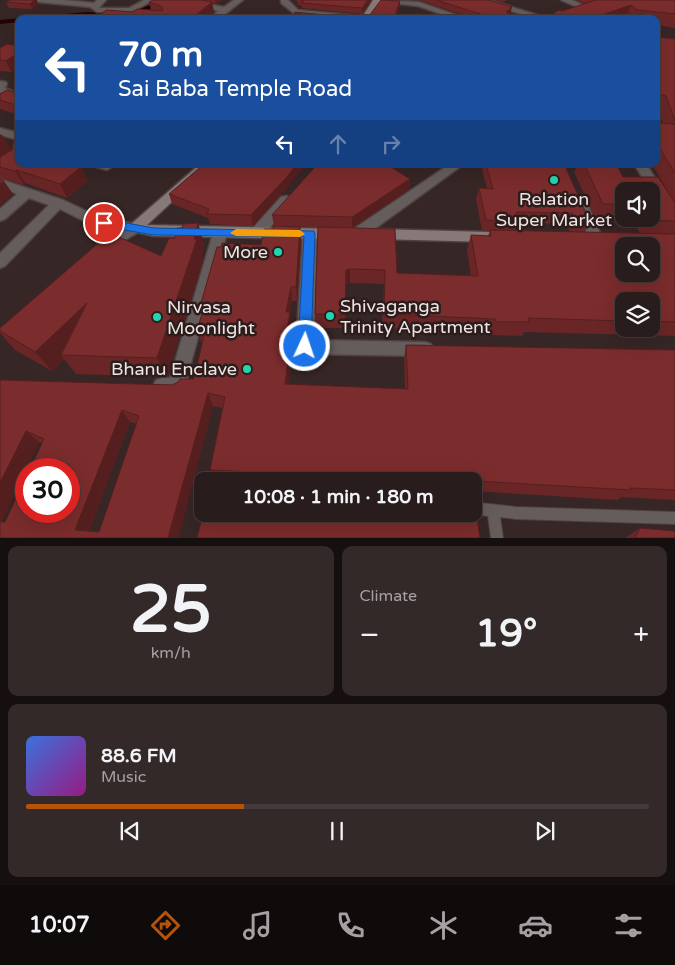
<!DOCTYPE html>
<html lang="en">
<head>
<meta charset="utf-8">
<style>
	body { margin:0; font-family:"Varela Round",sans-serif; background:#342929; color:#f1f3f6; height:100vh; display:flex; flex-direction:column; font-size:19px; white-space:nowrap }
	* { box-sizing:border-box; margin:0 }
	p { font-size:16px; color:#a5a1a3 }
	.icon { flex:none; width:28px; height:28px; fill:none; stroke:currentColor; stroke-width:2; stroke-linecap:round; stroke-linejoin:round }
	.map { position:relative; height:538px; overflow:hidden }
	.side { display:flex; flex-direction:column; gap:8px; padding:8px; background:#160f0f; flex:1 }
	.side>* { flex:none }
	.hud { position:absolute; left:15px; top:15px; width:645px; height:152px; border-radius:10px; box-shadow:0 5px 20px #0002,0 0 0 1px #443a3b; background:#1a4fa0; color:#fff; overflow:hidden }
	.tools { position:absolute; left:615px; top:182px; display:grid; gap:10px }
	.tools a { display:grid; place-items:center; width:45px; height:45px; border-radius:10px; background:#281c1c; box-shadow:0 5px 20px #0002,0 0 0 1px #443a3b; font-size:25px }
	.speed { position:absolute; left:15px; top:458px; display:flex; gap:10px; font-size:25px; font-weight:700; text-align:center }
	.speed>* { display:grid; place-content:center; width:65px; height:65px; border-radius:50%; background:#281c1c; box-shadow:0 5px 20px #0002,0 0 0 1px #443a3b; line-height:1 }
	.speed .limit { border:8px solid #d22; background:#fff; color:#111 }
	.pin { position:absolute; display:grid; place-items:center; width:42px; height:42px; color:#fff; margin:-21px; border:2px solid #fff; border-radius:50%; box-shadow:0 1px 5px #0007 }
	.me { position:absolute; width:55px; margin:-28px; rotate:3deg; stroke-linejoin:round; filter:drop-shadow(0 0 4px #0008) }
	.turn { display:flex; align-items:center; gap:18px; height:105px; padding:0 20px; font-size:22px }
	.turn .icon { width:65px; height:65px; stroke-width:2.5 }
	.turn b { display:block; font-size:35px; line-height:42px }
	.lanes { display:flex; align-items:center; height:48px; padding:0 20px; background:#0003; justify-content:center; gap:25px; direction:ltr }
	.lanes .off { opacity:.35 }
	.big { font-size:38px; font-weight:700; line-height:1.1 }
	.side .tile { flex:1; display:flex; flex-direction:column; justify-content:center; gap:8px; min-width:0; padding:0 18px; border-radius:10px; background:#342929 }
	.side .dial { align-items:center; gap:0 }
	.dial b { font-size:65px; line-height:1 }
	.song { display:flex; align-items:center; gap:15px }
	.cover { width:60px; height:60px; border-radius:8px; background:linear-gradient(135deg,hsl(220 70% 55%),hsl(310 70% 35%)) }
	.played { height:5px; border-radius:2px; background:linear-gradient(90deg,#b45309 35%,#443a3b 35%) }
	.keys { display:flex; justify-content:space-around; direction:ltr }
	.heat { display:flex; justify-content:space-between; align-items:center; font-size:28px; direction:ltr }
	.side .tiles { flex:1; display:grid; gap:8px; grid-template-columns:1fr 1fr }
	.tile:last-child { grid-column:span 2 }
	.trip { position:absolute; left:194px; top:472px; width:288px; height:50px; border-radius:10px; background:#281c1c; box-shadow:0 5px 20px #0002,0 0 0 1px #443a3b; font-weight:700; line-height:50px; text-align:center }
	.dock { display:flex; height:80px; justify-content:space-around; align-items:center; background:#100b0b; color:#a5a1a3 }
	.dock .icon { width:35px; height:35px }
	.dock .on { color:#b45309 }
	.dock b { font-size:22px; color:#f1f3f6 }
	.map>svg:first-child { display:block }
	.water { fill:#270103 }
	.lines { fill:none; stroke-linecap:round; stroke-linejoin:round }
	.lane-casing { stroke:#504140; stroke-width:2 }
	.street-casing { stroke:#504140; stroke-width:3 }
	.secondary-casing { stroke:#504140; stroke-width:3 }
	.lane { fill:#655d5c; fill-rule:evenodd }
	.street { fill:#655d5c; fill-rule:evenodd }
	.secondary { fill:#867978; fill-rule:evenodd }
	.wall { fill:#6a2626; fill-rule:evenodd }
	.shaded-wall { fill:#561f1f }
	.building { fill:#7b2c2c; stroke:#561f1f; fill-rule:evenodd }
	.route { fill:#1a73e8; stroke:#114b97 }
	.slow { fill:#f59e0b }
	.poi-dot { fill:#23d5af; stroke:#2b1d1c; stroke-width:2 }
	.labels { text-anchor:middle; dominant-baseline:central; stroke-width:5; stroke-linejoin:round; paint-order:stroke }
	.poi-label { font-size:18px; fill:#efe4e3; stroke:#2b1d1c; text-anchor:end }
</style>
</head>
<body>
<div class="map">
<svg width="675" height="538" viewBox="0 0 675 538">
	<rect width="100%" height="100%" fill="#362625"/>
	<path class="water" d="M157,0L151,9L128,19L83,16L19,19V22L0,24V20L87,12L127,14L150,5Z"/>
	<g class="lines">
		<defs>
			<path id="lane" d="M472,502L516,507L675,512V524L516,519L500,517L503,538H491L488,516L471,514H472Z"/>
			<path id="street" d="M33,0H64L94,3L97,0H106L99,8H129L144,0H154L131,12H97L90,7L37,2Z
				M169,0H186L224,7L234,0H243L219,19H209L218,11Z
				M281,0H288L298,10L361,16L365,19H335L296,15L281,3Z
				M376,0L419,2L468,19H455L418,6L380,2Z
				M477,0H490L550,19H536Z
				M561,0H572L588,7L608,0H619L588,12Z
				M0,81L6,82L7,84L5,88L19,94V101L0,95Z
				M0,128L19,133V140L0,135Z
				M94,164H112L113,166L107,170L96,167Z
				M450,164H464L362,238H352L350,234L352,230Z
				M634,164H646L675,208V224L670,222Z
				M0,179L63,200L97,216L140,225L142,228L140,231L102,254L97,253L95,249L97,245L118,231L88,223L60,209L5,266L0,268V253L49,205L29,198L5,219L0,221V209L17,194L0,187Z
				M286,196L291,197L293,200L291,203L262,237H252L250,233L252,229L281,197Z
				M581,201L586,202L588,205L603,240L601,244H591L589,240L574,205L576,202Z
				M220,228L225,229L227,233L189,370L184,393C175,396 165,395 156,392L153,386L156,380L162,378H170L213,233L215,229Z
				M310,229L315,230L317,234L314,340L425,342L431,344L434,349L431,354L425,356L305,354L299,352L296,347L303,234L305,230Z"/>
			<path id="secondary" d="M373,0H381L369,19H361Z
				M200,164H213L147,225L338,229L343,230L345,234L343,238L338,239L154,236L130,231L128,228L130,225Z
				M376,229L490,232L495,233L497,237L495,241L490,242L376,239L371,238L369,234L371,230Z"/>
		</defs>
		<use href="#lane" class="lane-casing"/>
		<use href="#street" class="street-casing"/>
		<use href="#secondary" class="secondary-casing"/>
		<use href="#lane" class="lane"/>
		<use href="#street" class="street"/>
		<use href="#secondary" class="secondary"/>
	</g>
	<path class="wall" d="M153,0H221L216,4L212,3L214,12L206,19H95L132,12L151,10L149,2Z
		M295,0H372L362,14L302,8V6L298,5L297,1Z
		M416,0H489L511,13L510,14L509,19H476L419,0Z
		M496,0H507L504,2Z
		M577,0H675V28L656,25V19H627L626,18L623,19H539L550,17L562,11L585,4Z
		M6,2L38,4L32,9L9,8Z
		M400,6L395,19L295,18L294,13L336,16H369Z
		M656,37L675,39V336L524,332L522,336L490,335V333L382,328L384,284L350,283L346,284L345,328H316L315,314L318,227L274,226L272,215L410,179L409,190L352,228L397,273L471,276L467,250L471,235L488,236L490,231H482L476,199L479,188H487L482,170L484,164H486L590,222L585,232L640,233L632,219L595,218L574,172L576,169L573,164H616L623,177L671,197L652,164H656V123H663L658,110H656ZM624,191H651V219H624ZM518,223L567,224L570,232L515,231ZM624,301H651V329H624Z
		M0,48L12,72L0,71Z
		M19,80V115L0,109V94L14,92L17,84L16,82Z
		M0,134L2,135L12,151L88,181L67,198L25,183L24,185L0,178Z
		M287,188L253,226L210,224L208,218L172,204L169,194Z
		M198,223L204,244L202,256L203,260L167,377L76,374L64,359L52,371L15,350L0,333V328L161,256L182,228Z
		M300,227L301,241L297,301H292L290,315L291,326L289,343H290L291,356L288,384L405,389L404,358L406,345L675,350V500L621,497L618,500L472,491V481H241L215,480L210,470L222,408L213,406L178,538H0V380L172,385L194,379L202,344L197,331L203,310L201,303L261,245ZM130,422L137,424L99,532L89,531ZM39,442L42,443L5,522H1Z
		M640,528L675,538H625Z"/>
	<path class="shaded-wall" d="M34,0H37L38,4L32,9L30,4Z
		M215,0H221L216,4Z
		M368,0H372L362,14V8Z
		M400,1V6L394,19L395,15Z
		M212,2L214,12L206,19H191Z
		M631,5L626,18L623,19H590Z
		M512,7L509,19H505L506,12Z
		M19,52V67L12,72L6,61Z
		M2,135L13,153L0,161V136Z
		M297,164H306L287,188L253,226L251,215Z
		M81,167L88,181L67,198L60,184Z
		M17,170L25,183L24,185L15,171Z
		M410,179L409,190L352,228V217Z
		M4,181L13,194L0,205V184Z
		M198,223L204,244L202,256L203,260L167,377L157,358L194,239Z
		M300,227L301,241L297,301L296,287Z
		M350,269V283L345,284L346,270Z
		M291,287L292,301L290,315L291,326L286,356L285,343L286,312Z
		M87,303L61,355L64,359L52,371L35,352Z
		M290,343L291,356L287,397L285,384Z
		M208,393L213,406L178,538H168Z
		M122,410L130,422L87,538L75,530Z
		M26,431L39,442L0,523V483Z"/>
	<path class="building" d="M10,0H34L30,4L6,2Z
		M153,0H201L212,2L191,19H95L106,10L132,12L138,9L162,11L163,10L161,6L149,2Z
		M301,0H368L362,8L302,3L304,0Z
		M381,0L400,1L395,15L390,14L388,19H302L306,15L294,13L295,12L336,16H369Z
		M436,0H489L512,7L506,12L510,14L505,19H489L490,17Z
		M596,0H675V14L637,10L631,5L590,19H539L542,15L550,17L558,10L562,11Z
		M656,37L675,39V121L666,96L656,94Z
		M7,44L19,46V52L6,61L0,60V48Z
		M19,83V106L0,100V94L7,90L14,92L15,85Z
		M656,123L675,124V173L656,142Z
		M13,142L17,144L19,142V164H71L81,167L60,184L17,170L15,171L0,167V157L12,150Z
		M204,164H297L286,178L251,215L207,214L209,209L169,194Z
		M320,164H373L374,165L376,164H386L410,179L352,217L272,215L315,167Z
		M486,164H564L590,222H575L572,213L516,212L518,221L486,220L479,188L493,189Z
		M584,164H616L623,177H658L675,203V221L650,220L649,219H651V191H624V204H603Z
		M0,179L4,181L0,184Z
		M198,223L194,239H197L157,358L61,355L87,303L35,352L0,331V328L110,233L161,256L169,238H175L177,228H182L183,224Z
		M273,226L300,227L296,287H291L286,312H290L285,343H290L285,384L408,389L406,345L675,350V490L630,488L631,490L389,476V478L210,470L225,397L208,393L168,538H0V522H5L26,477V511H69V469H30L44,439L26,431L0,483V380L172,385L178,382L180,379H194L205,331H197L205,303H201L217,247H221L222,243L261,245L264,229H273ZM122,410L139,416L99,532L75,530Z
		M318,227L395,229L397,273L478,276L471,235L491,236L490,230L675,234V322L651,321V301H624V321L528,318L529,322H496L495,319L384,314L385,270L350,269L346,270L345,315L315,314ZM624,246H651V274H624Z
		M203,514H393L477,518L480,538H197Z
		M640,528L675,531V538H635Z"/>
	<path class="route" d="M104,219L154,228L314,231L315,234L311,346L309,350L305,352L300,350L298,346L304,237L154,235L100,226L99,223L100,220Z"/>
	<path class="slow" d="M236,229L300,230L305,234L300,237L236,236L230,233Z"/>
	<g class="poi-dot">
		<circle cx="554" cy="180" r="5"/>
		<circle cx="278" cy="252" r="5"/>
		<circle cx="330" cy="316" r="5"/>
		<circle cx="157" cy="317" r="5"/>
		<circle cx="247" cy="369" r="5"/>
	</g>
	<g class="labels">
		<g class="poi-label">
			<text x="554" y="199" text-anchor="middle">Relation<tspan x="554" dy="21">Super Market</tspan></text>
			<text x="268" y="252">More</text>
			<text x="340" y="306" text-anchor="start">Shivaganga<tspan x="340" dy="21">Trinity Apartment</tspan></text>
			<text x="167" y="307" text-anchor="start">Nirvasa<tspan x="167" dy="21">Moonlight</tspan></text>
			<text x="237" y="369">Bhanu Enclave</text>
		</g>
	</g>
</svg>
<div class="tools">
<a><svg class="icon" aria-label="sound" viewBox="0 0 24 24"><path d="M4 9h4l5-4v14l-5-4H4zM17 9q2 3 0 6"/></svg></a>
<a><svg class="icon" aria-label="search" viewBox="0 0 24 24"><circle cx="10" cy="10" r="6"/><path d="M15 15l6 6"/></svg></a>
<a><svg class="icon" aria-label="layers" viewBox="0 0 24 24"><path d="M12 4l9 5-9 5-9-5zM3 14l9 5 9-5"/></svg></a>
</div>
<div class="speed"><div class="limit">30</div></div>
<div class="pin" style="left:104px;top:223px;background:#d93025"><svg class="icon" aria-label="arrive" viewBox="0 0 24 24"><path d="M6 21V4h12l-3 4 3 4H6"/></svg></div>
<svg class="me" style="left:305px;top:346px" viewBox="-20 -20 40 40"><circle r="17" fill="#1a73e8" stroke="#fff" stroke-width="3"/><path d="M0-11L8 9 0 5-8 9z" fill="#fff"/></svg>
<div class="trip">10:08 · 1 min · 180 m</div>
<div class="hud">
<div class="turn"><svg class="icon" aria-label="left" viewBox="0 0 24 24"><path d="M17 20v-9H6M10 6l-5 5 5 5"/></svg><div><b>70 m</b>Sai Baba Temple Road</div></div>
<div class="lanes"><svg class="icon" aria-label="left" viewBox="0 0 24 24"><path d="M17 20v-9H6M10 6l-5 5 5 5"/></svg><svg class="icon off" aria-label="ahead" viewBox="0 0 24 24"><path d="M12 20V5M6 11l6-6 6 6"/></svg><svg class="icon off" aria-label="right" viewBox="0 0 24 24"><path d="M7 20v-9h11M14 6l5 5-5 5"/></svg></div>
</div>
</div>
<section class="side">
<div class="tiles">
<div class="tile dial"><b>25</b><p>km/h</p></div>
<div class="tile"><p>Climate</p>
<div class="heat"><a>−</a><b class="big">19°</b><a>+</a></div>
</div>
<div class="tile">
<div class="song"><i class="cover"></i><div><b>88.6 FM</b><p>Music</p></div></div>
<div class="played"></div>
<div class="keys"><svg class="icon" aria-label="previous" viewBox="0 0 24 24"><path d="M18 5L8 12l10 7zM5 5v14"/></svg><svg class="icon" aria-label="pause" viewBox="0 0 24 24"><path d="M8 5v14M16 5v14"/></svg><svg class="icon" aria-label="next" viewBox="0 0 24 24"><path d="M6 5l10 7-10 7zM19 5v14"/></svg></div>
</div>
</div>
</section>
<nav class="dock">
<b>10:07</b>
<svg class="icon on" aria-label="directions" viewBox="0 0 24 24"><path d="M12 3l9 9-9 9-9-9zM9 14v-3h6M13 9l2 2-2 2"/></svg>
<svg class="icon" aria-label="music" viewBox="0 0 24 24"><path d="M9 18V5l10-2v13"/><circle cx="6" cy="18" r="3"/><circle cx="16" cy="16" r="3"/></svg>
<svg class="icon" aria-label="phone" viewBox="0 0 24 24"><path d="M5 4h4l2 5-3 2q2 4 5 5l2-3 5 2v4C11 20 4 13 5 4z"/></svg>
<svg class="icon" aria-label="climate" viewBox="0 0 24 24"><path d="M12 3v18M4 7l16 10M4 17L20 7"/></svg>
<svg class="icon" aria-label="car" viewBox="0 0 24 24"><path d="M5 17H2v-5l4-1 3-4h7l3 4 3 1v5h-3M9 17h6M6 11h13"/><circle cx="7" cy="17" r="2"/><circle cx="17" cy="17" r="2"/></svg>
<svg class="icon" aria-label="filters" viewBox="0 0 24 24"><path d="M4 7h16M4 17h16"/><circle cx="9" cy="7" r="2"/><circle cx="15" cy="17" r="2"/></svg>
</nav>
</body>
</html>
